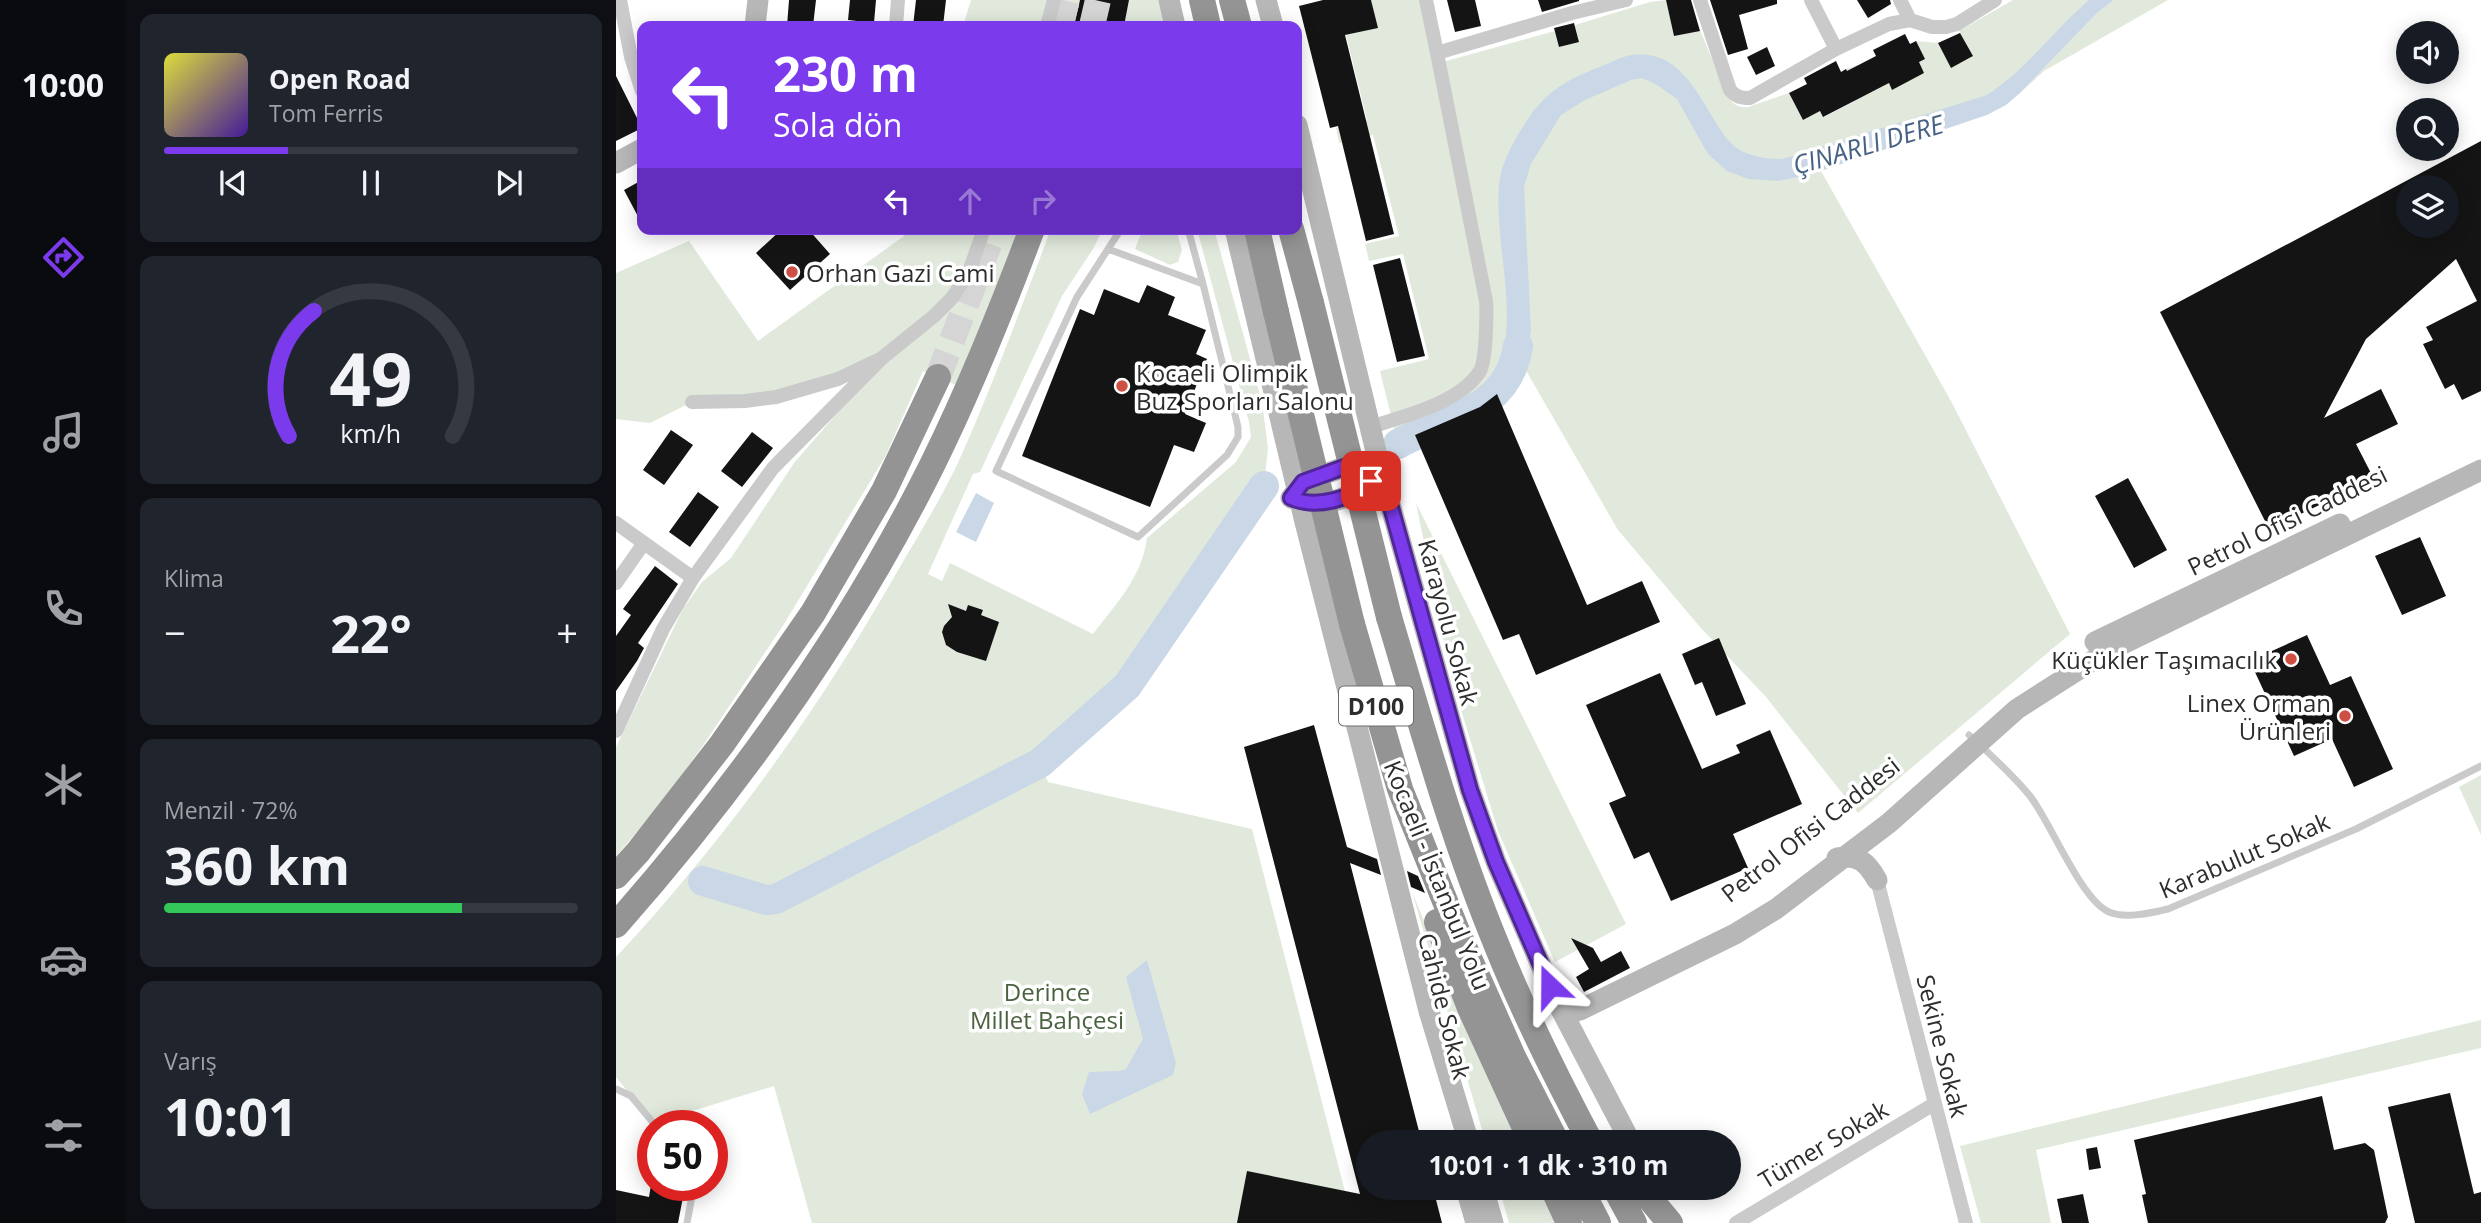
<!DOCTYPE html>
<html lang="tr">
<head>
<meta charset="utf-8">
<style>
	body { margin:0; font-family:"Open Sans",sans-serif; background:#20242c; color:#f1f3f6; height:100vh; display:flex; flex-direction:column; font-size:26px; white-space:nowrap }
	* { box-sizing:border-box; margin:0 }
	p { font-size:23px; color:#9ea1a6 }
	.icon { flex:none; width:38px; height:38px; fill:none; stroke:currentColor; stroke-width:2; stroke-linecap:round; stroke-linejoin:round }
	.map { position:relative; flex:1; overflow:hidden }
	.details { display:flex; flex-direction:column; gap:14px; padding:14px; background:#0d0f14; width:490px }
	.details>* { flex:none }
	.hud { position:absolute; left:21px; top:21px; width:665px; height:214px; border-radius:14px; box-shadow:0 4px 18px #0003; background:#7c3aed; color:#fff; overflow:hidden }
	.controls { position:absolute; left:1780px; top:21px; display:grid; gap:14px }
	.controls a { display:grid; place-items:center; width:63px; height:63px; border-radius:50%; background:#171b24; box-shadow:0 4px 18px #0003; font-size:35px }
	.speed { position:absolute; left:21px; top:1110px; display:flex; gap:14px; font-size:35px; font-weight:700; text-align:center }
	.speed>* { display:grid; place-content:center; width:91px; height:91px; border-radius:50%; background:#171b24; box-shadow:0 4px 18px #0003; line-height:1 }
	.speed .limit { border:10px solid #d22; background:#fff; color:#111 }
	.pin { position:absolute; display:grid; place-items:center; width:60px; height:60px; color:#fff; margin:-30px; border-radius:14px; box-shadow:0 4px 10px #0006 }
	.me { position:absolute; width:77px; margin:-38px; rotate:337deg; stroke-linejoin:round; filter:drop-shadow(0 0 5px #0008) }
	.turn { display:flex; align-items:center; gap:24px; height:147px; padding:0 21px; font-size:32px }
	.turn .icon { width:91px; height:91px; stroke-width:2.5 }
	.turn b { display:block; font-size:49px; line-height:60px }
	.lanes { display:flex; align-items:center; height:66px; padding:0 21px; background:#0003; justify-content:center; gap:35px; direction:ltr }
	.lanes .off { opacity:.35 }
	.big { font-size:52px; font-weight:700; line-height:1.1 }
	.details .tile { flex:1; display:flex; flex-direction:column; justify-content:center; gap:10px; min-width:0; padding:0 24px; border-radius:14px; background:#20242c }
	.details .dial { align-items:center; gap:0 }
	.dial svg { height:182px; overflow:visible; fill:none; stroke:#363941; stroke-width:7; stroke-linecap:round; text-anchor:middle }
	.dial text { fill:#f1f3f6; stroke:none }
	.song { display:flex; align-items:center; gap:21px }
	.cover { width:84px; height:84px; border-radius:10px; background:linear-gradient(135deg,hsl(60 70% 55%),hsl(260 70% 35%)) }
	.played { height:7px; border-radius:4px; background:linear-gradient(90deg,#7c3aed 30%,#363941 30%) }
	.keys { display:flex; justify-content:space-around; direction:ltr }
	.heat { display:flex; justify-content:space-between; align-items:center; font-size:38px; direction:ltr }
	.charge { height:10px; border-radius:5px; background:linear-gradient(90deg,#34c759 72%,#363941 0) }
	.trip { position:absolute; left:740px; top:1130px; width:385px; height:70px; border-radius:35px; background:#171b24; box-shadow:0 4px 18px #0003; font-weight:700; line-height:70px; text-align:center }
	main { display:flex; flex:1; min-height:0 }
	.tab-bar { display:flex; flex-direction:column; width:126px; justify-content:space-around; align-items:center; background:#090b0e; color:#9ea1a6 }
	.tab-bar .icon { width:49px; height:49px }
	.tab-bar .selected { color:#7c3aed }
	.tab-bar b { font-size:32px; color:#f1f3f6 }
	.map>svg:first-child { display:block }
	.green { fill:#e1e9dc }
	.water { fill:#cad7e6 }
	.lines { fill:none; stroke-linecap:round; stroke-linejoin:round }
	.river { stroke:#cad7e6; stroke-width:30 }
	.building { fill:#141414; fill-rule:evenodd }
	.highway-tunnel { stroke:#d5d5d5; stroke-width:26; stroke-dasharray:26 13; stroke-linecap:butt }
	.lane { stroke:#cacaca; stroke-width:7 }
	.street { stroke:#cacaca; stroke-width:14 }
	.secondary { stroke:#b7b7b7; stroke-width:21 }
	.highway { stroke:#949494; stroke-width:26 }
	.highway-bridge { stroke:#949494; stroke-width:26 }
	.route-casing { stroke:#51269a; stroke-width:18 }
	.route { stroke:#7c3aed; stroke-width:12 }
	.poi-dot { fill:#ce5045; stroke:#fff; stroke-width:2.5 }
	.labels { text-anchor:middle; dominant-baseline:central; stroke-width:7; stroke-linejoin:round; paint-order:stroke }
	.shield { fill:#fff; stroke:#6c6c6c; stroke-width:2 }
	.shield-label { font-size:23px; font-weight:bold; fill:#2d2d2d }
	.poi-label { font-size:24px; fill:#2d2d2d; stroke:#fff; text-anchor:start }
	.street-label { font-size:24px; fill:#2d2d2d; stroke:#fff }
	.park-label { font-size:24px; fill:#4b6240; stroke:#fff }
	.water-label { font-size:26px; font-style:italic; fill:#466284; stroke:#fff }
</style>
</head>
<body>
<main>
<nav class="tab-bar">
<b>10:00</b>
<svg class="icon selected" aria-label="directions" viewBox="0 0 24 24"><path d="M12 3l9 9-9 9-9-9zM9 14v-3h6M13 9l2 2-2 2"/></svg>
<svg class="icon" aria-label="music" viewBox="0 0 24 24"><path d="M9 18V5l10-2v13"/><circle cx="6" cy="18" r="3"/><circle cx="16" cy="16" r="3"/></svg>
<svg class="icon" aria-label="phone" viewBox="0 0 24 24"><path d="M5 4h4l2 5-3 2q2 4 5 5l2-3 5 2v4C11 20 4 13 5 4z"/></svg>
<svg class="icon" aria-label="climate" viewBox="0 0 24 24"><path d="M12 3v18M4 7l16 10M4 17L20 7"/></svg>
<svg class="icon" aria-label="car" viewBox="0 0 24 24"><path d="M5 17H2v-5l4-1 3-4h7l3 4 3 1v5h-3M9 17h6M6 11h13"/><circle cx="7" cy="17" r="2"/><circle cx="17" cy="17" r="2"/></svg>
<svg class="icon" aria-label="filters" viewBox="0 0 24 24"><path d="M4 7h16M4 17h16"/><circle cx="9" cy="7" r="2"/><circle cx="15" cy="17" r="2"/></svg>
</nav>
<section class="details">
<div class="tile">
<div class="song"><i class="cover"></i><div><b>Open Road</b><p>Tom Ferris</p></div></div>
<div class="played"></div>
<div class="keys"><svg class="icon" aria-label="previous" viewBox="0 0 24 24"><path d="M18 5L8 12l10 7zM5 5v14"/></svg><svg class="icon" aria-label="pause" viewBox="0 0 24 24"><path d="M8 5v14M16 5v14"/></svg><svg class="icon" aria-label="next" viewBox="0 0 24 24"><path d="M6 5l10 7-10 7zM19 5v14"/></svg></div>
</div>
<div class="tile dial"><svg viewBox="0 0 100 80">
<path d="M14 69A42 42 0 1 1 86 69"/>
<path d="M14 69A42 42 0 0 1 25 14" stroke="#7c3aed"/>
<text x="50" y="56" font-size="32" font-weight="700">49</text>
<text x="50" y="72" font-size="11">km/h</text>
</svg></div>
<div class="tile"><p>Klima</p>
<div class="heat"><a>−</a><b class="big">22°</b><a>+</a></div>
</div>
<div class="tile"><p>Menzil · 72%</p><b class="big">360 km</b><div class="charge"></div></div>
<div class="tile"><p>Varış</p><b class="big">10:01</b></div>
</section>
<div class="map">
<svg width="1865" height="1223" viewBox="0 0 1865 1223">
	<rect width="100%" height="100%" fill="#fff"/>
	<path class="green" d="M355,0H464L458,26H347Z
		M513,0H546L548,26H508Z
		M755,0H810L823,63L939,31L944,47L963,41L959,25L1034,2L1050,0L1058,36L1084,30L1111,95C1116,104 1122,108 1132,107L1173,93L1187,120L1204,111L1208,117L1239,101L1234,90L1239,86L1230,69L1242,65L1256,92L1273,83L1276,90L1308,73L1303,62L1300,41L1322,43L1335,68L1356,57L1343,31L1397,0H1489L1393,93L1203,161L1205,171L1335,401L1454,634L1242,813L1150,697L1084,627L1002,530L908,367L900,358L881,394L782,444L764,371L813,359L787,254L753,261L749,244L783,236L757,135L723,143L720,128L751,120L730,35L761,27Z
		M1498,0H1552L1428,71L1404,93L1481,13Z
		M290,229H405L340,385L307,371L269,457L168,624L86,747L43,806L0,856V747L67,609L86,582L115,558L178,463L248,382L265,359L190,389L76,402L34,423L0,419V273L73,241L142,341L288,236Z
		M435,229H487L477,249L446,296L364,472L357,474L312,574L326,581L334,563L477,634C500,604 526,577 531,538L620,462L635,437L633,422L581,229H598L646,402L652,448L648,486L508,686L424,763L432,782L636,829L737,1223H196L158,1086L37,1123L0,1077V957C109,840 202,711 281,572C303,534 327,496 345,456C378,382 406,305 435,229Z
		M527,229H560L566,250L562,262L554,265L519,249Z
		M800,503L1010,924L939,962L882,831L835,677Z
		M1865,775V835L1843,787Z
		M796,892L897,1133L902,1143H870Z
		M1865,1020V1048L1420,1150L1435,1223H1365L1344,1146Z
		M883,1188H923L940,1223H893Z"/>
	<path class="water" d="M1473,0H1498L1481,13L1404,93L1390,105L1371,115L1196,174L1162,181L1133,179L1111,171L1092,154L1061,99L1041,85L1026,78L1015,80L969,100L945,115L915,164L908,187L915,331L908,367L900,359C895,371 891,384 882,393C859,417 812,431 782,444L780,434C809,422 848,414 869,390C914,337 874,241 884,178C888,156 902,134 914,116C934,88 955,78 986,66C994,63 1003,58 1011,56C1069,44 1085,107 1113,141C1126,156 1148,159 1167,159L1371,95C1410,70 1438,30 1473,0Z
		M360,493L378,503L360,542L340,532Z
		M531,960L560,1063L557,1075L474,1114L466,1094L473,1072L503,1071L510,1069L527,1039L510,977Z"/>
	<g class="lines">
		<path class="river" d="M782,444C831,417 892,412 902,346
			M87,881L150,900L160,899L424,763L511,686L648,486"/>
	</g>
	<path class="building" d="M173,0H200L197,26H171Z
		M234,0H260L258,23L232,20Z
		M300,0H330L327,26H297Z
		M464,0H513L508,26H458Z
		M707,0H755L762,28L729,35L778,234L750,241L722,126L714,128L683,6Z
		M831,0H859L865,26L839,32Z
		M922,0H963V1L926,12Z
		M1050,0H1075L1084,31L1058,36Z
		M1094,0H1161V4L1123,15L1132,49L1112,55Z
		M1241,0H1274L1275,4L1252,18Z
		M958,23L963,42L943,47L938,28Z
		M1344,33L1357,56L1335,68L1322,43Z
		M1289,34L1294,44L1300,41L1309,59L1303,62L1308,73L1276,90L1273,83L1207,117L1204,111L1187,120L1173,93L1191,84L1188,78L1220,61L1225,72L1230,69L1231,71L1260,56L1257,50Z
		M1151,47L1159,66L1140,75L1131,57Z
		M0,76L26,128L0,141Z
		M1865,141V391L1846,400L1838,384L1829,389L1807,344L1817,340L1810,327L1861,301L1840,259L1750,339L1708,418L1765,389L1782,424L1740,444L1758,479L1653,529L1544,312ZM1792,187H1830V226H1792Z
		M26,180V224L8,190Z
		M166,229H192L214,254L174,290L140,253Z
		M784,258L809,356L781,362L757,265Z
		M531,285L559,297L552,315L590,330L580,354L591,359L569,414L590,423L578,452L558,445L534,507L406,456L464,309L478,315L488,289L523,303Z
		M881,394L971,605L1026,581L1044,622L920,675L903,634L887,640L799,435L864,407Z
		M55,430L77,445L48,485L27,470Z
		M136,432L157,448L126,487L105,471Z
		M1512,478L1551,550L1518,568L1479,496Z
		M82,492L103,507L74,547L53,532Z
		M1804,537L1830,596L1786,615L1759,556Z
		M39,566L62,584L22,643L28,648L21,661L0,691V636L15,615L7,609Z
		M332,604L350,611L352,605L367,610L365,615L383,622L370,661L341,652L330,645L326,632L328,626L336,617Z
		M1691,635L1714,685L1735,676L1777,769L1738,787L1716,739L1678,756L1638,670L1651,664L1647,655Z
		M1103,638L1130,704L1100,716L1086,682L1079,685L1066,654Z
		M1044,673L1086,769L1124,753L1120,745L1154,730L1186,804L1117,834L1132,868L1055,901L1033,852L1018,859L993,803L1010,796L970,705Z
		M698,725L731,847L761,859L765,875L734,863L806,1143H752V1188H817L826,1223H621L631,1171L744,1194L628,747Z
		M791,871L802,876L809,893L795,887Z
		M955,938L977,948L985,962L1005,951L1014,968L968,992L960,977L973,969Z
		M1834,1093L1858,1194L1865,1192V1223H1799L1772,1107Z
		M1706,1096L1718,1150L1749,1143L1758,1150L1772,1217L1769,1223H1532L1526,1195L1530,1194L1518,1140Z
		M1481,1147L1485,1168L1473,1170L1470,1149Z
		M35,1185H58L57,1193L67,1197L62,1223H0V1190L33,1197Z
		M1467,1194L1473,1223H1446L1441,1199Z"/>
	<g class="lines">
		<path class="highway-tunnel" d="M444,26L451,0
			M476,26L482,0
			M322,377L379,229"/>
		<path class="lane" d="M572,229L587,284
			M492,249L587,284L622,427V437L611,455L522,537L380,471L461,297L505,229
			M1353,735C1374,754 1396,774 1414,796C1435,823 1465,900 1493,912C1509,919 1535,913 1552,909L1740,829L1865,766
			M0,1089L15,1096L39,1125
			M71,1223L78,1185"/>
		<path class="street" d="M4,0L15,57L26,91
			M810,0L821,53
			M1084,0L1114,90C1120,97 1125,98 1134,98L1220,49L1273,24L1294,20L1316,27H1330L1341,24L1379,0
			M1195,0L1220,49
			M1284,0L1294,20
			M280,26L282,0
			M431,26L438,0
			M76,402L129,401L160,397L222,379L266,358L318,316L336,298L353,272L368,229
			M754,427C789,416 844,403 864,371C870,361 871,314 870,301L821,53L956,13L1010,0
			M0,523L28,543L0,583
			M28,543L77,578
			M0,731L47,629L77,578L157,468L266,358
			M1261,880L1350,1223
			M1120,1223L1318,1104"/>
		<path class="secondary" d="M553,0L559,26
			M650,0L657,26
			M139,26L142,0
			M681,125L764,468L854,790L880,862L940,1000L1015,1143
			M0,163L26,149
			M619,229L689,522L813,1011L853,1143
			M742,462L764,468C746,496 707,512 675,498L687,482Z
			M1479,642L1724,524
			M1221,858C1242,854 1251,862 1261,880
			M940,1000C946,1010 952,1014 964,1010L1119,934L1160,909L1273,823L1401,709L1490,652L1865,470
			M850,1188L860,1223
			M867,1188L877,1223"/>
		<path class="highway" d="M586,0L592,26
			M616,0L623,26
			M641,229L660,312
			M675,229L695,303
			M773,617C806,727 837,840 881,946C908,1013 941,1079 975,1143
			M736,624L784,789L841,931L898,1059L941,1143
			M0,876L22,852L106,744L197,613L268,491L322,377
			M821,922L854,1008L916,1143
			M0,925C118,791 223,646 305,487C348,404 383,317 416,229
			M937,1188L953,1223
			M964,1188L982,1223
			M999,1188L1018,1223
			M1025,1188L1054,1223"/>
		<path class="highway-bridge" d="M695,303L773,617
			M660,312L736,624"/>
	</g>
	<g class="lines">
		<defs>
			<path id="route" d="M755,481C735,499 701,509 675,498L687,482L742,462L764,468L854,790L880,862L934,986"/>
		</defs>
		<use href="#route" class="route-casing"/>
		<use href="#route" class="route"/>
	</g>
	<g class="poi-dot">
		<circle cx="176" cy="272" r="7"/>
		<circle cx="506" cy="386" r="7"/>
		<circle cx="1675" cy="659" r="7"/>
		<circle cx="1729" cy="716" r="7"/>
	</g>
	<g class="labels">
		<rect class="shield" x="723" y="686.5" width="74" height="39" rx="5"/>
		<g class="shield-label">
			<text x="760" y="706">D100</text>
		</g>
		<g class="poi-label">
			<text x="190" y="272">Orhan Gazi Cami</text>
			<text x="520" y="372">Kocaeli Olimpik<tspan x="520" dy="28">Buz Sporları Salonu</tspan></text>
			<text x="1661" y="659" text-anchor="end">Küçükler Taşımacılık</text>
			<text x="1715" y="702" text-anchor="end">Linex Orman<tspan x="1715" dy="28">Ürünleri</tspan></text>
		</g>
		<g class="street-label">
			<text transform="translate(1671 520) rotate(-26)">Petrol Ofisi Caddesi</text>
			<text transform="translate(833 622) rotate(75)">Karayolu Sokak</text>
			<text transform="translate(1194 829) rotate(-38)">Petrol Ofisi Caddesi</text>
			<text transform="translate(1628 855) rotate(-23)">Karabulut Sokak</text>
			<text transform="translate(822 875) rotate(68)">Kocaeli - İstanbul Yolu</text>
			<text transform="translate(829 1006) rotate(76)">Cahide Sokak</text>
			<text transform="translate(1327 1046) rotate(76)">Sekine Sokak</text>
			<text transform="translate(1207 1144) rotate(-31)">Tümer Sokak</text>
		</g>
		<g class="park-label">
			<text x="431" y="991">Derince<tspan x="431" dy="28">Millet Bahçesi</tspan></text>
		</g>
		<g class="water-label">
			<text transform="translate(1252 144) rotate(-16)">ÇINARLI DERE</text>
		</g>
	</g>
</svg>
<div class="controls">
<a><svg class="icon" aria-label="sound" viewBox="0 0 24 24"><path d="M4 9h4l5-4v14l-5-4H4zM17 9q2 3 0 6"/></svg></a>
<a><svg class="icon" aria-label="search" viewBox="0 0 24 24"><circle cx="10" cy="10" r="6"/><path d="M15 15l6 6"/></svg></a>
<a><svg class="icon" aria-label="layers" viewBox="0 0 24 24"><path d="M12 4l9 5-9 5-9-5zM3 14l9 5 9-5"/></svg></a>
</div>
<div class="speed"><div class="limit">50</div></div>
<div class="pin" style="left:755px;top:481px;background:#d93025"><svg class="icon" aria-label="arrive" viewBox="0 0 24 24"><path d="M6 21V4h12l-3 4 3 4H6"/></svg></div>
<svg class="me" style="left:934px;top:986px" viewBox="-20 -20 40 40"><path d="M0-17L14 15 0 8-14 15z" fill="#7c3aed" stroke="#fff" stroke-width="4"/></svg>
<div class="trip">10:01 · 1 dk · 310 m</div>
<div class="hud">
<div class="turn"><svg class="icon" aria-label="left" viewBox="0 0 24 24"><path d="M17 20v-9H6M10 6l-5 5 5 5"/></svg><div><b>230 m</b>Sola dön</div></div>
<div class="lanes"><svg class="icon" aria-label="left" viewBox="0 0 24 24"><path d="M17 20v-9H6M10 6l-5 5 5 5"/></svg><svg class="icon off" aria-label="ahead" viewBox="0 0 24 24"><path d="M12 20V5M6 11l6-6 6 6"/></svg><svg class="icon off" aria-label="right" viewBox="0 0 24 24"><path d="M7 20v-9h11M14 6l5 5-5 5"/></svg></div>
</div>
</div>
</main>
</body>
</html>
